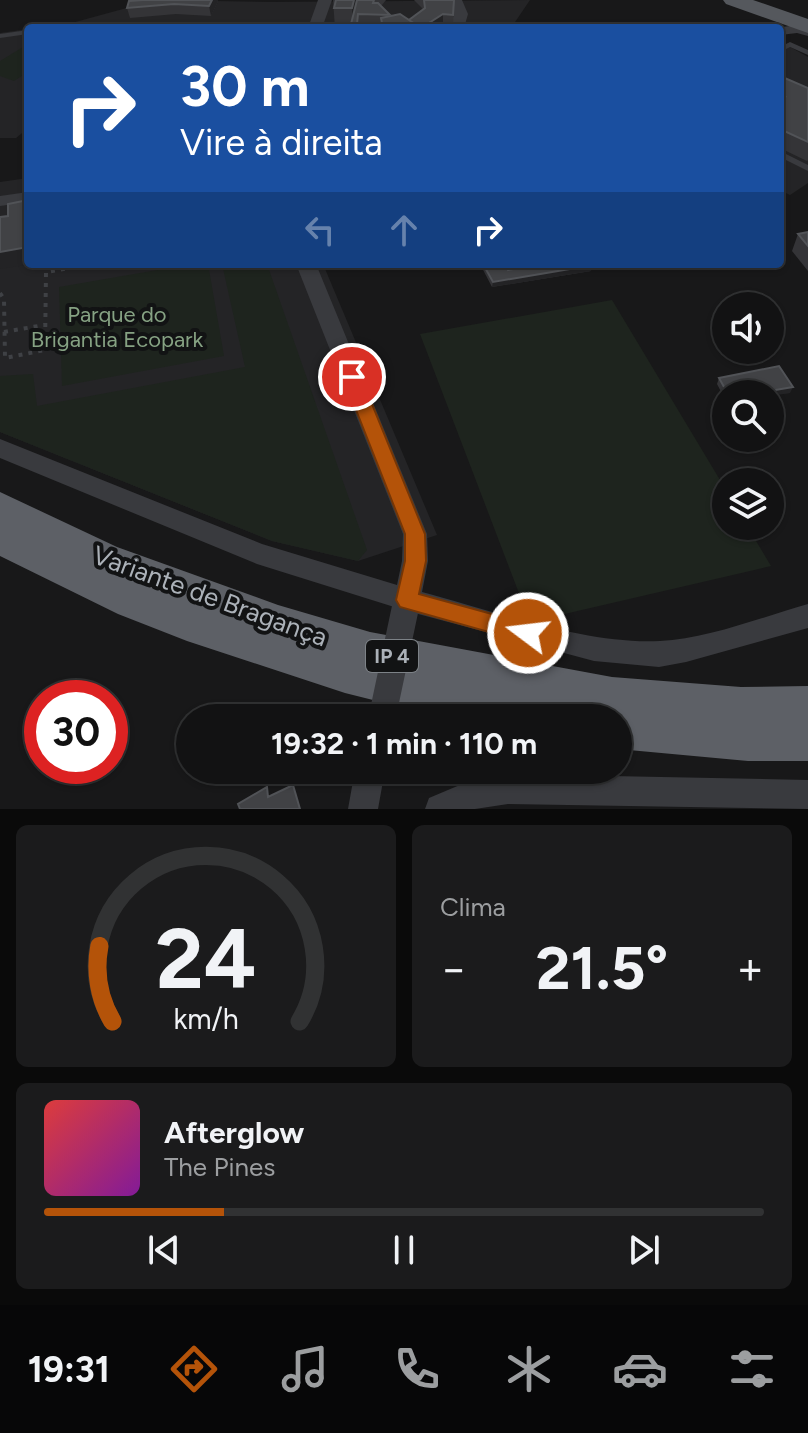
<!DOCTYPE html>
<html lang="pt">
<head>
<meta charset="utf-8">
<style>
	body { margin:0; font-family:Figtree,sans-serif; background:#1b1b1c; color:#f1f3f6; height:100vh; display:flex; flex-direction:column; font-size:30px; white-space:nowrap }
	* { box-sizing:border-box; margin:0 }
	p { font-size:26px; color:#9c9ea0 }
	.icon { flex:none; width:44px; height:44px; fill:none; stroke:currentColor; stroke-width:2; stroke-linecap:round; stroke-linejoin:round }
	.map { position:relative; height:809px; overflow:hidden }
	.side { display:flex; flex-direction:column; gap:16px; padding:16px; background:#0a0a0a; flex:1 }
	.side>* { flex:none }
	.top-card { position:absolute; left:24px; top:24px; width:760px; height:244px; border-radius:8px; box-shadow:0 2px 6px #0004,0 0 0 2px #313233; background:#1a4fa0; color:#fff; overflow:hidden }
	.buttons { position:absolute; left:712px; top:292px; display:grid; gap:16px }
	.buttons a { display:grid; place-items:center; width:72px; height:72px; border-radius:50%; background:#121213; box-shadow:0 2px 6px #0004,0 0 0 2px #313233; font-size:40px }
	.speed { position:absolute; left:24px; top:680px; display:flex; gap:16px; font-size:40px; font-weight:700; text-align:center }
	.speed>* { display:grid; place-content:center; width:104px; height:104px; border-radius:50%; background:#121213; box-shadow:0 2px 6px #0004,0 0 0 2px #313233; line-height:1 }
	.speed .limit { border:12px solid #d22; background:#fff; color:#111 }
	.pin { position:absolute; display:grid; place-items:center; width:68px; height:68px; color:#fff; margin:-34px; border:4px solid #fff; border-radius:50%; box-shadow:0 2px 8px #0007 }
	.me { position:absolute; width:88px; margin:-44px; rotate:285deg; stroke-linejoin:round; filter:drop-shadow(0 0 6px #0008) }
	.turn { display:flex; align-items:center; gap:28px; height:168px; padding:0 24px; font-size:36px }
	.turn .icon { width:104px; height:104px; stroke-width:2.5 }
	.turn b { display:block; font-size:56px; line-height:68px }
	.lanes { display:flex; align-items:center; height:76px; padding:0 24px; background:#0003; justify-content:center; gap:40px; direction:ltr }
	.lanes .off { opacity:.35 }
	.big { font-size:60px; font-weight:700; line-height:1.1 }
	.side .tile { flex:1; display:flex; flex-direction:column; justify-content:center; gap:12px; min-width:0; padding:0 28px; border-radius:12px; background:#1b1b1c }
	.side .dial { align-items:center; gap:0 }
	.dial svg { height:208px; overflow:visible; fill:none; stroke:#313233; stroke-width:7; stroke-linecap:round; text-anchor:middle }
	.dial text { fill:#f1f3f6; stroke:none }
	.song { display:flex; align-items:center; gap:24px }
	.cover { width:96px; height:96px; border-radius:12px; background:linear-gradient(135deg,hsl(0 70% 55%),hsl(290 70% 35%)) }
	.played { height:8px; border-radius:4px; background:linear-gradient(90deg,#b45309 25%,#313233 25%) }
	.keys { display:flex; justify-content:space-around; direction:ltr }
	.heat { display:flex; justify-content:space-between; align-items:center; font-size:44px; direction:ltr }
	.side .tiles { flex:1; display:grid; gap:16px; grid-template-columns:1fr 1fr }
	.tile:last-child { grid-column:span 2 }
	.trip { position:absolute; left:176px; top:704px; width:456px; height:80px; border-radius:40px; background:#121213; box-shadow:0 2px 6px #0004,0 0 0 2px #313233; font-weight:700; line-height:80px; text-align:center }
	.menu { display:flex; height:128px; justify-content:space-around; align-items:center; background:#070708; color:#9c9ea0 }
	.menu .icon { width:56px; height:56px }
	.menu .active { color:#b45309 }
	.menu b { font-size:36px; color:#f1f3f6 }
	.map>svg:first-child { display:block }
	.built { fill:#242426 }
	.green { fill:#1e241e }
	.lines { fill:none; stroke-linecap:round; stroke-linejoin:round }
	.path { stroke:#3f4145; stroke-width:4; stroke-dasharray:4 6; stroke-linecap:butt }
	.service { fill:#393a3e; fill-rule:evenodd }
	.minor { fill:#393a3e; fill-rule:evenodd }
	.primary { fill:#55585d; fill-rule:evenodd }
	.trunk { fill:#5d6066; fill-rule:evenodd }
	.minor-bridge { stroke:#393a3e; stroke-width:27 }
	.wall { fill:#343437 }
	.shaded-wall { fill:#232325 }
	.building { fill:#414245; stroke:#515357; stroke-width:2 }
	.route { fill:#b45309; stroke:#753606; stroke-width:2 }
	.labels { text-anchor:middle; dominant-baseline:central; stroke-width:8; stroke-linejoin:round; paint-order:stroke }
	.shield { fill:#121314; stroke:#7d8287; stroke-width:2 }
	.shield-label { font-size:20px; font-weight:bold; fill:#abb1b8 }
	.park-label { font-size:22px; fill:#86a283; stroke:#121314 }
	.near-street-label { font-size:26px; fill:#abb1b8; stroke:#121314 }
</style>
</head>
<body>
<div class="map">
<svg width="808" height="809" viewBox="0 0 808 809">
	<rect width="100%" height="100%" fill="#181819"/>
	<path class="built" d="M156,0L271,2L530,0L511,28H36L68,24Z
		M28,29V128L16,138H0V33Z
		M781,42L808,57V183L790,195L780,190Z
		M28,178V264H323L437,535L358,561L272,541L0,432V182Z"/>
	<path class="green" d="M28,44V72L14,81L0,76V61Z
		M192,264H208L224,356L62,386L59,287Z
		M222,264H267L367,550L358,561L272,541L0,432V376L33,374L37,406L245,367Z
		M612,300L726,490V526H747L771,566L530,622L420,334Z"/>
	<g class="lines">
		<path class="path" d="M0,293L4,299L5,358L45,350L46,272L94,264
			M4,332L44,325"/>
		<path class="service" d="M62,26H99L103,28H58Z
			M28,30V34L0,38V34Z
			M790,42L808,50V55L790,47L780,52V47Z
			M780,151L808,165V171L780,157Z"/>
		<path class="minor" d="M318,0H332L322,28H308Z
			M448,0H462L468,14L464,28H450L454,14Z
			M797,25L808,28V36L797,33L780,35V28H775Z
			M28,192V202L0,206V196Z
			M296,264H316L427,534L428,561L422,592C493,611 587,645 660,641C707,639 762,617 808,604V628L686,662L659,667L594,661L407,611L257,564L0,458V439L262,544L397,585L402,561L403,534Z
			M355,770H385L378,809H348Z
			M508,774L808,780V809L508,804L475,809H425L429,798L474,779Z"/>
		<path class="primary" d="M723,0H753L808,19V33L726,4Z"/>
		<path class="trunk" d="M0,492L117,547L278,605L370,632L612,677L741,687L808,686V761H748L618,749V718L584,715L585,718H445L345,693L187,641L118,614L0,556Z"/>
		<path class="minor-bridge" d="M382,718L407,600"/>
	</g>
	<path class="wall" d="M143,0L218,1L211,16L176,14L130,18L127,8Z
		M333,0H386L382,5H380L390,16L409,20L423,9L414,0H454L453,26L443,25L438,28H335Z
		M780,76L808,88V160L807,161L780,148Z
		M808,232V271L792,251L798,234Z
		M480,264H517L506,266L508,270L591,271L492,287Z
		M719,378L790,393L770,394H726V401L717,384Z"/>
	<path class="shaded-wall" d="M212,0H218V1L211,16L209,6Z
		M354,0H361L353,28L352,8Z
		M443,14V25L438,28H422Z
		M28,247V264H33L0,269V252Z
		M593,265L591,271L492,287L493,282Z
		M793,387L790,393L770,396V394H751Z"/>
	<path class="building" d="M143,0H212L209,6L174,4L127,8L129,1Z
		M336,0H354L352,8H334Z
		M357,0H374L373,3H378L390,15L358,14L357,24L382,23L381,18L400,14L421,28H350Z
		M424,0H454L453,15L443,14L421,28L409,20L425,8Z
		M780,76L808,88V142L780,129V100L785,97L780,95Z
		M28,200V247L0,252V217L8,216V204Z
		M808,232V246L798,234Z
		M483,264H506L508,270L540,264H592L593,265L493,282Z
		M779,366L793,387L751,394H728L719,378Z
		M293,785L300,809H240L238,804L267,787L268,797Z"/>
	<path class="route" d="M352,371L361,377L425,534L426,561L419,594L536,626L539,633L536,640L528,643L400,607L396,600L405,561V534L343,377Z"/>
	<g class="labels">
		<rect class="shield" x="366" y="640" width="52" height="32" rx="6"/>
		<g class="shield-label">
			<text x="392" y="656">IP 4</text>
		</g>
		<g class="park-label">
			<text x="117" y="314">Parque do<tspan x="117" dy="25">Brigantia Ecopark</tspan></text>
		</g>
		<g class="near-street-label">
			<text transform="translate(210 596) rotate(20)">Variante de Bragança</text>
		</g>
	</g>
</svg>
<div class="buttons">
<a><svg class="icon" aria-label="sound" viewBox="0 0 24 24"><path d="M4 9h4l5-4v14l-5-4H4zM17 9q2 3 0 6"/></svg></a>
<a><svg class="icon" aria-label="search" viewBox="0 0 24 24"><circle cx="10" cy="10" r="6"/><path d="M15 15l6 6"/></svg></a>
<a><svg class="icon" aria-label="layers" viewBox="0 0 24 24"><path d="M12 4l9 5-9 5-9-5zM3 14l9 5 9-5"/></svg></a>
</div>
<div class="speed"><div class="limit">30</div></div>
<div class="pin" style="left:352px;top:377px;background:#d93025"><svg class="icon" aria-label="arrive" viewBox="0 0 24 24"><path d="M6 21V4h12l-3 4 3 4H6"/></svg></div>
<svg class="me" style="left:528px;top:633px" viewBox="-20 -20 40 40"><circle r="17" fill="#b45309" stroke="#fff" stroke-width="3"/><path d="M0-11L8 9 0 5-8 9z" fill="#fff"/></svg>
<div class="trip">19:32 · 1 min · 110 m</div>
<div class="top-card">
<div class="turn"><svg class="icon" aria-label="right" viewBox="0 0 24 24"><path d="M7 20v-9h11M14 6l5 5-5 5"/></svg><div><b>30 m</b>Vire à direita</div></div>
<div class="lanes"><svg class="icon off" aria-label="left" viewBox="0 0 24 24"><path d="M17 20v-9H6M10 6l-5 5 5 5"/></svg><svg class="icon off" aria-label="ahead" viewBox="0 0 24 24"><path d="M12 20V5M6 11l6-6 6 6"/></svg><svg class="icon" aria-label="right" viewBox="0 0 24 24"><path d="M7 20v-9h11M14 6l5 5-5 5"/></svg></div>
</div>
</div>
<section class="side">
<div class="tiles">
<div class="tile dial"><svg viewBox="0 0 100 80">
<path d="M14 69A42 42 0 1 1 86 69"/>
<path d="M14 69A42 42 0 0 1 9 40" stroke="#b45309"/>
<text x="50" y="56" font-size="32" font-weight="700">24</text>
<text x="50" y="72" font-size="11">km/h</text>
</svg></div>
<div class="tile"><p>Clima</p>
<div class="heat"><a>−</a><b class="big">21.5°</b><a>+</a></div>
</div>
<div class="tile">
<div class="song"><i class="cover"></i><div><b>Afterglow</b><p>The Pines</p></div></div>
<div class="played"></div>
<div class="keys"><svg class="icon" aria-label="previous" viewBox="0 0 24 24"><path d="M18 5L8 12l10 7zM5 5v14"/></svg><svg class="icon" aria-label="pause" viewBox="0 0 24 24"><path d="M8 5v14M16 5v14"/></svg><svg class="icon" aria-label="next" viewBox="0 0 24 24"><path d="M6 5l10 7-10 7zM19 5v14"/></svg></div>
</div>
</div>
</section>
<nav class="menu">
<b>19:31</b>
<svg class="icon active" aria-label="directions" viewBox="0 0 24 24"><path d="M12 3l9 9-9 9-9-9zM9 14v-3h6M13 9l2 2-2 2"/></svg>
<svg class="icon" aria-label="music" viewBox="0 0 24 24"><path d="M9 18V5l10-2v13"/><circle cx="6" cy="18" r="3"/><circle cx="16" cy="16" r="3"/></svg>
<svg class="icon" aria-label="phone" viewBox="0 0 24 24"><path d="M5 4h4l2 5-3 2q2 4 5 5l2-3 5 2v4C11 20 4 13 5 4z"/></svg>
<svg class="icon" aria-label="climate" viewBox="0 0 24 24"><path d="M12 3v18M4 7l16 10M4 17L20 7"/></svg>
<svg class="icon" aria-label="car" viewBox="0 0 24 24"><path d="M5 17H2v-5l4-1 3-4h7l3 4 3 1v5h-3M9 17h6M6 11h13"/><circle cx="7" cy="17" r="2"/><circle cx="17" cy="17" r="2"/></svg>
<svg class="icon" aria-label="filters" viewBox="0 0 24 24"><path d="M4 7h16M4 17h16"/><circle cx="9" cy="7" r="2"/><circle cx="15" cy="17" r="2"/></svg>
</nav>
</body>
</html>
